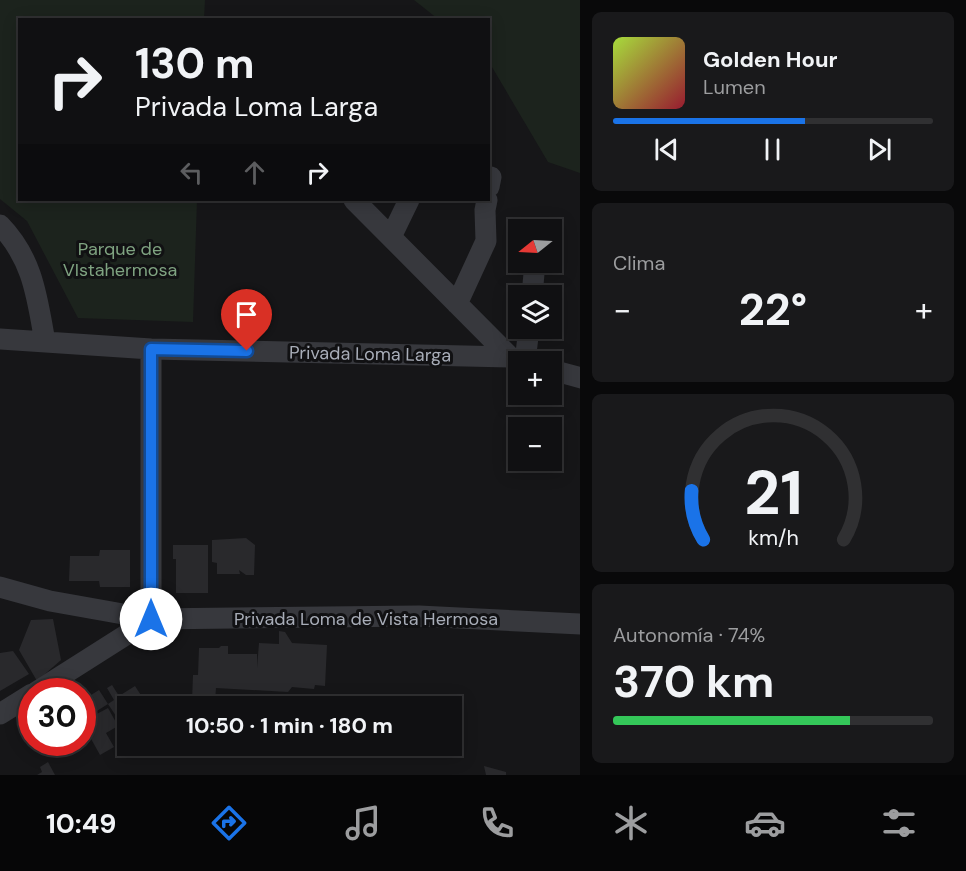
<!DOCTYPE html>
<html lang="es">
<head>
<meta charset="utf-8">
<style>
	body { margin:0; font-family:"DM Sans",sans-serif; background:#19191b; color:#f1f3f6; height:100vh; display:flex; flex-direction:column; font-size:22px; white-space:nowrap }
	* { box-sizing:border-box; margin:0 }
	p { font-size:20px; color:#9c9d9f }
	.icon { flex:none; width:33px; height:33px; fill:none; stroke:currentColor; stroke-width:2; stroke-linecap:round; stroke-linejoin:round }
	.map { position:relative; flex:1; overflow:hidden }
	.side { display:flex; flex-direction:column; gap:12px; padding:12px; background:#09090a; width:386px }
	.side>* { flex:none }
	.guide { position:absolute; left:18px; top:18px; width:472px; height:183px; border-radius:0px; box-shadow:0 3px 15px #0003,0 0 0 2px #303032; background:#101012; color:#f1f3f6; overflow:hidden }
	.needle { width:39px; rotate:252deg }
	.controls { position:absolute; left:508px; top:219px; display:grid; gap:12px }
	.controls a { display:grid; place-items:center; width:54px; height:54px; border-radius:0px; background:#101012; box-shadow:0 3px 15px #0003,0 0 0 2px #303032; font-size:30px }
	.speed { position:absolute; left:18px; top:678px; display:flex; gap:12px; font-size:30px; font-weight:700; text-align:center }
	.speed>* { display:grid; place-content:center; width:78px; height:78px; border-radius:50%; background:#101012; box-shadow:0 3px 15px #0003,0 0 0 2px #303032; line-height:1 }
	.speed .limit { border:9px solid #d22; background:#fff; color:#111 }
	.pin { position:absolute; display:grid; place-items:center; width:51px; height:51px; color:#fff; margin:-62px -26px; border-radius:50% 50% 50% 0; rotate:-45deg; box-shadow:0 0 6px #0007 }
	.pin .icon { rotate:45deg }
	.me { position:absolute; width:66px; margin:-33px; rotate:0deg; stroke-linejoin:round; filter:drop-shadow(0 0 4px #0008) }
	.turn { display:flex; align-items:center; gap:21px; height:126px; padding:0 18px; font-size:27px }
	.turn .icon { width:78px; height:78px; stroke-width:2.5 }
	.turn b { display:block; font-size:42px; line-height:51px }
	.lanes { display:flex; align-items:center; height:57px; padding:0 18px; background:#0003; justify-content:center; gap:30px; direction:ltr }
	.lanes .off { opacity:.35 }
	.big { font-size:45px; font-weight:700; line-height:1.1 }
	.side .tile { flex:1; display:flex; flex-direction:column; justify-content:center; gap:9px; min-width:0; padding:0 21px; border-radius:9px; background:#19191b }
	.side .dial { align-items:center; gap:0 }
	.dial svg { height:156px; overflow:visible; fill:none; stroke:#303032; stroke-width:7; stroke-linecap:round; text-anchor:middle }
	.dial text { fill:#f1f3f6; stroke:none }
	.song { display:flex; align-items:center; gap:18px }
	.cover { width:72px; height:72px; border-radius:9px; background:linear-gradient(135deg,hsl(80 70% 55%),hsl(350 70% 35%)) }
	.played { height:6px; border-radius:3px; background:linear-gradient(90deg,#1a73e8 60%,#303032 60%) }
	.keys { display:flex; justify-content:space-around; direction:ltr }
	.heat { display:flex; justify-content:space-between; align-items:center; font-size:33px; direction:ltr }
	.charge { height:9px; border-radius:4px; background:linear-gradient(90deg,#34c759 74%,#303032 0) }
	.trip { position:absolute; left:117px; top:696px; width:345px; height:60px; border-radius:0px; background:#101012; box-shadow:0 3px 15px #0003,0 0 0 2px #303032; font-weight:700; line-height:60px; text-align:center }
	.dock { display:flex; height:96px; justify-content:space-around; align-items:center; background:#060607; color:#9c9d9f }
	.dock .icon { width:42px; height:42px }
	.dock .selected { color:#1a73e8 }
	.dock b { font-size:27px; color:#f1f3f6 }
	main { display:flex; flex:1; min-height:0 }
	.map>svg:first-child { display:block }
	.green { fill:#1c231d }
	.building { fill:#29292c }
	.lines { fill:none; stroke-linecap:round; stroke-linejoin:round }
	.minor { stroke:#37383d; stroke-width:21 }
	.route-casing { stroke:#114b97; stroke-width:15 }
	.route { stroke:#1a73e8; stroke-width:10 }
	.labels { text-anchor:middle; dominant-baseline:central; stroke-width:6; stroke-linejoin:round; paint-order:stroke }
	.park-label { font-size:18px; fill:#7fa381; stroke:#111113 }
	.street-label { font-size:18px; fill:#a8adb8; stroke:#111113 }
</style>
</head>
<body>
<main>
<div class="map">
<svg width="581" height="775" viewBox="0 0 581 775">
	<rect width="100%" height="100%" fill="#161618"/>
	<path class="green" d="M0,0H205L204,19L20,20V200H197L193,322L78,318L27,221L0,199Z
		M414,0H580V173L548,162L489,62V20L438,19Z"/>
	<path class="building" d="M246,538L255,545L254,575H246L239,570L240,574H217V563L212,562V540Z
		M173,545H208V593H176V559H173Z
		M100,550H130V587H100L99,581H69L70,556H99Z
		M53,619L61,660L37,681L19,650L31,620Z
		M279,631L285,632L292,643L327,645L325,686L315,685L314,689L292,687L288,692L216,688L215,702L192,701L193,675H198L199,648H219L221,646H228V654H257V668L259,643L279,644Z
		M13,651L29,674L0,691V653Z
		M112,685L119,696L135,686L146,703L140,706H128V734L108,704L114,700L107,688Z
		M99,690L108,704L92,714L83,700Z
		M108,708L118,726L106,733L114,747L100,755L84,726L95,719L93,716Z
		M48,762L55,775H37L42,772L40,767Z
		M484,766L506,772V775H486Z"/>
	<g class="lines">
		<path class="minor" d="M489,187L491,177
			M354,200L510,357
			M0,225C33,259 37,297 45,342
			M391,237L409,200
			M532,296L535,262
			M457,304L486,241L485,210L487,200
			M0,339L151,349L510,357L524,362
			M151,349V619
			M525,362L529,328
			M552,370L581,378
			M0,587L50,601L151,619L419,616L581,624
			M36,692L151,619
			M0,714L32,694"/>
	</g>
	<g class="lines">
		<defs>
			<path id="route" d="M151,619V349L247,351"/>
		</defs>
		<use href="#route" class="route-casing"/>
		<use href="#route" class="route"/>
	</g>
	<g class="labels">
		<g class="park-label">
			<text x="120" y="249">Parque de<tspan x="120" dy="21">VIstahermosa</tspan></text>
		</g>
		<g class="street-label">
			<text transform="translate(370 354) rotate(1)">Privada Loma Larga</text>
			<text x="366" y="619">Privada Loma de Vista Hermosa</text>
		</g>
	</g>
</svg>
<div class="controls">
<a><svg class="needle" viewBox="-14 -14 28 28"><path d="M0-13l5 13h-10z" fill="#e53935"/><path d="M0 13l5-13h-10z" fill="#9c9d9f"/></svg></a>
<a><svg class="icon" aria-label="layers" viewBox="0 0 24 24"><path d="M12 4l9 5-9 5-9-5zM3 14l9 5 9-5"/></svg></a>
<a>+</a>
<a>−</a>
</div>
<div class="speed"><div class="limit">30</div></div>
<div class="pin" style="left:247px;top:351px;background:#d93025"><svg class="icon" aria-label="arrive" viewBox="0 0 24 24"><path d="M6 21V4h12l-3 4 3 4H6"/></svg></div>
<svg class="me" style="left:151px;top:619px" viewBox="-20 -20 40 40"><circle r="19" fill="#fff"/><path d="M0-13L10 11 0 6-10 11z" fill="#1a73e8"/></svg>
<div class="trip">10:50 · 1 min · 180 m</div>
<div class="guide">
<div class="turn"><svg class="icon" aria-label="right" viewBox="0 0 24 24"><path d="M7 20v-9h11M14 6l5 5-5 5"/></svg><div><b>130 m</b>Privada Loma Larga</div></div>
<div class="lanes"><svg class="icon off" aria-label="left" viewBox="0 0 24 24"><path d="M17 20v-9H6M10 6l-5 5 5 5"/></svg><svg class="icon off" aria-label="ahead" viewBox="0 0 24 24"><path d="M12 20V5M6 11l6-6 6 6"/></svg><svg class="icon" aria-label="right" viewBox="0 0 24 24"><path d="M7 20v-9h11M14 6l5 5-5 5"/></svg></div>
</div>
</div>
<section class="side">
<div class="tile">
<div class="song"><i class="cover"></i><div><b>Golden Hour</b><p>Lumen</p></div></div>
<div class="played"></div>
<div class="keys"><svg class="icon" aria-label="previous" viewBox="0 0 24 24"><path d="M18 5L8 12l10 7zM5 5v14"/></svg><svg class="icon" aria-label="pause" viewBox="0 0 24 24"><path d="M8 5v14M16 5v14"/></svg><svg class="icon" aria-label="next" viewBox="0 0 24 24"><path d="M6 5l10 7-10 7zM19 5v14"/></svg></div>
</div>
<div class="tile"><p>Clima</p>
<div class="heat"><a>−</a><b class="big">22°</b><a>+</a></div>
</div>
<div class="tile dial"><svg viewBox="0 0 100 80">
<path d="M14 69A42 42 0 1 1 86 69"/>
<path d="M14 69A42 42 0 0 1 8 44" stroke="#1a73e8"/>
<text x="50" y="56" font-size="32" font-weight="700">21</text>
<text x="50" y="72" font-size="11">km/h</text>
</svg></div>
<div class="tile"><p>Autonomía · 74%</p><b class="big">370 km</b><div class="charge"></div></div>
</section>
</main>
<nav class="dock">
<b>10:49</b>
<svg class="icon selected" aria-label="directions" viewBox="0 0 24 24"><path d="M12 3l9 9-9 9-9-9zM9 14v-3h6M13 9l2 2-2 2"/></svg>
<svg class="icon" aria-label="music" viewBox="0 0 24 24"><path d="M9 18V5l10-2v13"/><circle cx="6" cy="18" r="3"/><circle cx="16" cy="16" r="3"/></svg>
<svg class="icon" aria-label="phone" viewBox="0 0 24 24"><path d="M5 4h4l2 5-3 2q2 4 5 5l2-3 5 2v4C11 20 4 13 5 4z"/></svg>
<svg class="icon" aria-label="climate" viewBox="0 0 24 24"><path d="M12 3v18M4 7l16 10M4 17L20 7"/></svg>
<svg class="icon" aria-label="car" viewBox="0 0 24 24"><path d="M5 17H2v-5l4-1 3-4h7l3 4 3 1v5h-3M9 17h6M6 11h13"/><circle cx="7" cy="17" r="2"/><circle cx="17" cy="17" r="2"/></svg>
<svg class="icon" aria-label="filters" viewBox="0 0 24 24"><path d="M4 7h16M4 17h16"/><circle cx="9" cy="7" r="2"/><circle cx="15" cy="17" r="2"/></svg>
</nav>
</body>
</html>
